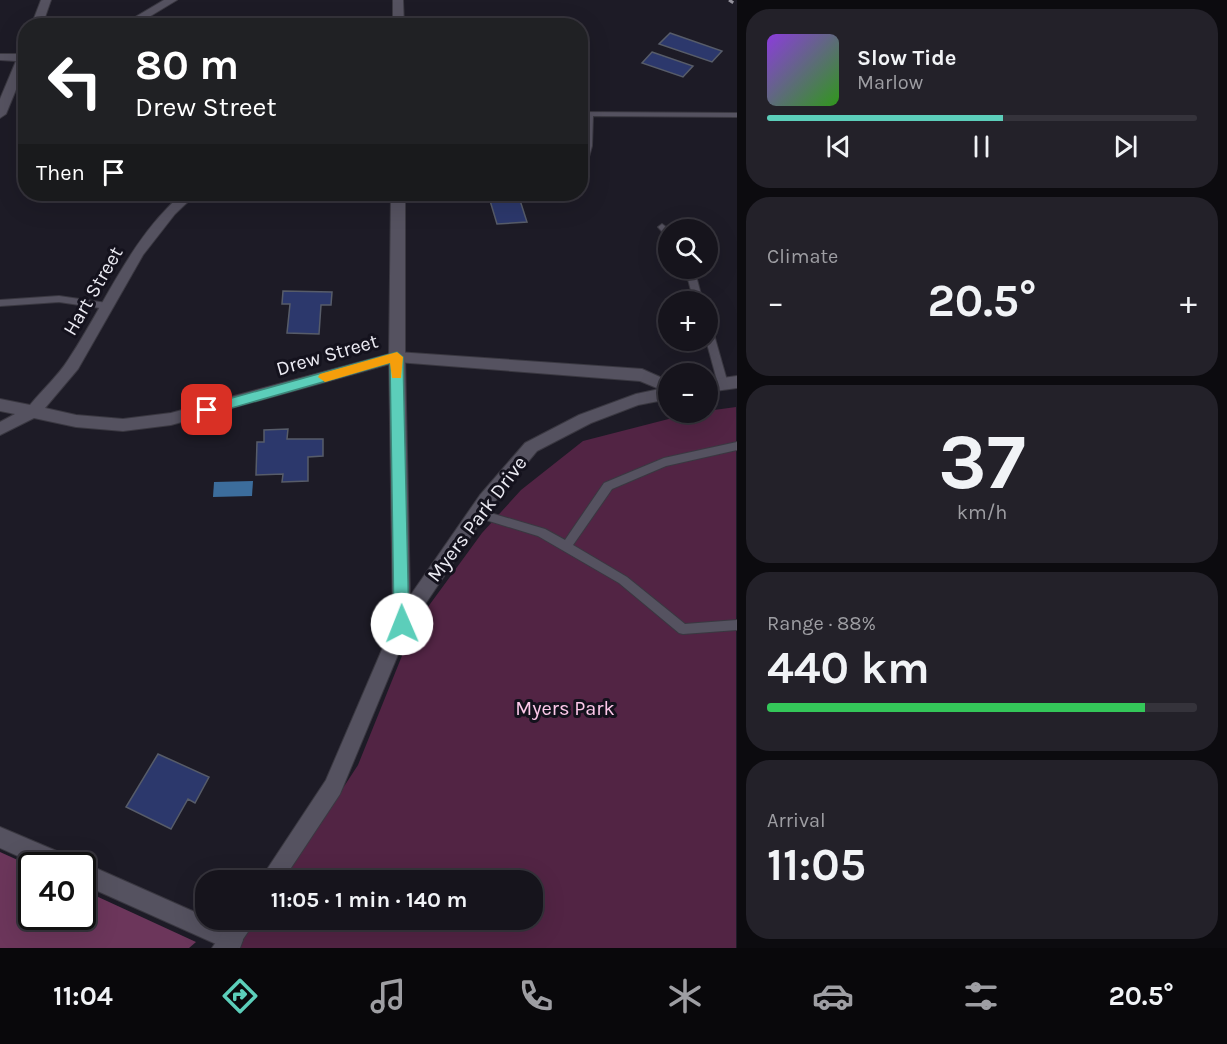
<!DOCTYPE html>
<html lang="en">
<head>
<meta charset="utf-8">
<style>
	body { margin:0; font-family:Karla,sans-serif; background:#232129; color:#f1f3f6; height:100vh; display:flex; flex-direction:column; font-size:22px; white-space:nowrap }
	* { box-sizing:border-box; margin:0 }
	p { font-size:20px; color:#9e9ea3 }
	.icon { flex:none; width:33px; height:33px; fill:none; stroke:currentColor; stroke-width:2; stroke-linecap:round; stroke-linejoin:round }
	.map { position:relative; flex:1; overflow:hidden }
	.side { display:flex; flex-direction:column; gap:9px; padding:9px; background:#0c0b0f; width:490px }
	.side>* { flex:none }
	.guide { position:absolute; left:18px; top:18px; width:570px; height:183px; border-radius:24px; box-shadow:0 6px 24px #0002,0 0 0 2px #35333b; background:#202124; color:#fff; overflow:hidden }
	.buttons { position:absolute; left:658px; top:219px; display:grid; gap:12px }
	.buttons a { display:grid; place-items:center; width:60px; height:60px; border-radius:50%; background:#16141c; box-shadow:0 6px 24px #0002,0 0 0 2px #35333b; font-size:30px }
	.speed { position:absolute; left:18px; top:852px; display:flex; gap:12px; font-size:30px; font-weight:700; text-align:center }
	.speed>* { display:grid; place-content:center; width:78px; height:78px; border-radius:50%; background:#16141c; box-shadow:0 6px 24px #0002,0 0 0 2px #35333b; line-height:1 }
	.speed .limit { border:3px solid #111; border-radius:9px; background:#fff; color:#111 }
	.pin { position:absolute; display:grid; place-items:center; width:51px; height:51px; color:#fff; margin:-26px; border-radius:12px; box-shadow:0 3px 9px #0006 }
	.me { position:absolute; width:66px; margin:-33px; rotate:359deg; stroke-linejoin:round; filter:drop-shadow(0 0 4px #0008) }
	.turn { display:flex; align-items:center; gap:21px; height:126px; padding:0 18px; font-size:27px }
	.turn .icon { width:78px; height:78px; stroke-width:2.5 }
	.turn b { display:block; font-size:42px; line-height:51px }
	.then { display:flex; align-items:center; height:57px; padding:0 18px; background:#0003; gap:12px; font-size:22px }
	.big { font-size:45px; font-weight:700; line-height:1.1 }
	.side .card { flex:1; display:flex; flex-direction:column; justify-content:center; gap:9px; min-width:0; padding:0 21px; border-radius:24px; background:#232129 }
	.side .dial { align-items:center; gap:0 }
	.dial b { font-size:78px; line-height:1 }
	.song { display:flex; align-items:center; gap:18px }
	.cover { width:72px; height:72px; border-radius:9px; background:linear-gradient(135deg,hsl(270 70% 55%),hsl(110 70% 35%)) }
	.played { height:6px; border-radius:3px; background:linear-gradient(90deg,#5cceba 55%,#35333b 55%) }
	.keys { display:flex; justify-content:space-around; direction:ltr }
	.heat { display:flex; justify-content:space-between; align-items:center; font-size:33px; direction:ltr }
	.charge { height:9px; border-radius:4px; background:linear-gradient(90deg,#34c759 88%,#35333b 0) }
	.trip { position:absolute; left:195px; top:870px; width:348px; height:60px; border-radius:24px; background:#16141c; box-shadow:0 6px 24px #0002,0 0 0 2px #35333b; font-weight:700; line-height:60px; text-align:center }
	.menu { display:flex; height:96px; justify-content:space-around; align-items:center; background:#09080b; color:#9e9ea3 }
	.menu .icon { width:42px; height:42px }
	.menu .active { color:#5cceba }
	.menu b { font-size:27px; color:#f1f3f6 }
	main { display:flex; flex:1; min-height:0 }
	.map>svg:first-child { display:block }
	.green { fill:#522444 }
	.forest { fill:#6c365b }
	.water { fill:#3c6d9c }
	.building { fill:#2c386c; stroke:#575c69; stroke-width:1.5 }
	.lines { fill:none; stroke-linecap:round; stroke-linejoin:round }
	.service-casing { stroke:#3a3841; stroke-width:2 }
	.minor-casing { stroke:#3a3841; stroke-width:2 }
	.tertiary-casing { stroke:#3a3841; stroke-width:2 }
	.service { fill:#555260; fill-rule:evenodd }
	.minor { fill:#555260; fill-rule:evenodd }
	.tertiary { fill:#555260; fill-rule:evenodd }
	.rail { stroke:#95939d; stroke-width:3; stroke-dasharray:5 5; stroke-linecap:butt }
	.route { fill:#5cceba; stroke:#3c8679; stroke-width:1.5 }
	.slow { fill:#f59e0b }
	.labels { text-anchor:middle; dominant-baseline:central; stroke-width:6; stroke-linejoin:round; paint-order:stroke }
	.street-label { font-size:20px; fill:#ebeaf2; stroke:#14121d }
	.park-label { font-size:20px; fill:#fdc9ea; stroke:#14121d }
</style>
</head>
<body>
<main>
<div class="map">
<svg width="737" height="948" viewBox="0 0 737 948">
	<rect width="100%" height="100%" fill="#1d1b26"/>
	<path class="green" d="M736,407V948H232L254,920H532V880H283L358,765L414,626L482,533L521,490L583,441L692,413Z"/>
	<path class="forest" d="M0,852L31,866L32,916H82L83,890L196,942L189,948H0Z"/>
	<path class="water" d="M253,481L252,496L213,497L214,482Z"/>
	<path class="building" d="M670,33L722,51L712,62L659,44Z
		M652,52L693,66L683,77L642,63Z
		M488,194H518L527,222L497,224Z
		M283,291L332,292L331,305H321L319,334L287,333L290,304H282Z
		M288,429L287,439H323V456L308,457V481L282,482L283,474L256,475L257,442H264V430Z
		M158,754L209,777L195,803L188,799L171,829L126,807Z"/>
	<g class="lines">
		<defs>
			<path id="service" d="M580,112L737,113V117L593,116L592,146L584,175L580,177C580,157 584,137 585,116H580Z
				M551,194H562L552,199H546V195Z
				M662,224L670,230L669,237L666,236L658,227Z
				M685,268H694L703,302H694Z
				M59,296L107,303L112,306L107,309L59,302L0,306V300Z
				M708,328L713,331L728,384L723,388L718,384L706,340H708Z
				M737,442V450L666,466L612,489L573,545L627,577L685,624L737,620V630L683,634L679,633L619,583L538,536L473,516L472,513L473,510L477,509L545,529L565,540L604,483L664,458Z"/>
			<path id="minor" d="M41,0H51L42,26H31Z
				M164,0H177L134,26H120Z
				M26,47V65L6,114L0,118V99L16,61L0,60V54H19Z
				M182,194H196L175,214L143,255L78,369L45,408L76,415L123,419L171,413L397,352L642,369L669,381V393L640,381L397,362L171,425L123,431L76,427L34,418L0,435V422L15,414L0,411V399L30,405C42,390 58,376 68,360C106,303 130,239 182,194Z
				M0,827L73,858L75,865L82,862L206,917V920L240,932L243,940L240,948H225L82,884V866H40L0,848Z"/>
			<path id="tertiary" d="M393,0H403L404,26H393Z
				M391,194H405V357L410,596L480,495L525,443L579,415L636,394L669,387V399L638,405L591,423L537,451L492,505L409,628L340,794L283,880H260L326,780L393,624L389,357Z
				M737,376V388L708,392V380Z
				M231,920H256L237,948H212Z"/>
		</defs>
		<use href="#service" class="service-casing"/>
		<use href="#minor" class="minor-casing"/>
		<use href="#tertiary" class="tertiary-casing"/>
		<use href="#service" class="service"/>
		<use href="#minor" class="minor"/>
		<use href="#tertiary" class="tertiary"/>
		<path class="rail" d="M729,0L737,5"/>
	</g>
	<path class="route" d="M397,352L403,357L409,624L402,630L394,624L390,363L207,415L200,410L207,405Z"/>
	<path class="slow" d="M397,352L403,357L401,378H392L390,363L325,382L318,377L320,374Z"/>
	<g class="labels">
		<g class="street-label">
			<text transform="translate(93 291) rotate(-60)">Hart Street</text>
			<text transform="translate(327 355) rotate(-16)">Drew Street</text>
			<text transform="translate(477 519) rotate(-53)">Myers Park Drive</text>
		</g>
		<g class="park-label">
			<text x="565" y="708">Myers Park</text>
		</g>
	</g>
</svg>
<div class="buttons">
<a><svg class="icon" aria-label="search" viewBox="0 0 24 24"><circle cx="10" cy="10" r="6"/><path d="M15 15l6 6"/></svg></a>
<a>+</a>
<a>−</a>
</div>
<div class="speed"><div class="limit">40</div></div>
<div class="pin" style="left:207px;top:410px;background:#d93025"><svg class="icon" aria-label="arrive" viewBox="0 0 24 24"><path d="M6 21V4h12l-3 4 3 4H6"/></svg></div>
<svg class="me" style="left:402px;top:624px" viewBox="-20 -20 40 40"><circle r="19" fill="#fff"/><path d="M0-13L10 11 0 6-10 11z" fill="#5cceba"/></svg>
<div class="trip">11:05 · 1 min · 140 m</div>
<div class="guide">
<div class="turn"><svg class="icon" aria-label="left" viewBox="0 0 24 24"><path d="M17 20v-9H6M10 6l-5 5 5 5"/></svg><div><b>80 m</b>Drew Street</div></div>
<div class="then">Then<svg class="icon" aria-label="arrive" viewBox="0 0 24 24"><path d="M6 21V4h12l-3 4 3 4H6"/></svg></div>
</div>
</div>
<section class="side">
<div class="card">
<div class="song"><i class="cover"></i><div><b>Slow Tide</b><p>Marlow</p></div></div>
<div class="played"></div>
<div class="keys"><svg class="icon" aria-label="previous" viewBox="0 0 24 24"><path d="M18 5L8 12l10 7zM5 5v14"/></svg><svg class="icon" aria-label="pause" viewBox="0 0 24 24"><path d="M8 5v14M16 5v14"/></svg><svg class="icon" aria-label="next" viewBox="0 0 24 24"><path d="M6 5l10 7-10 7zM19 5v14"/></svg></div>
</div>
<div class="card"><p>Climate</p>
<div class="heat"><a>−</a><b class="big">20.5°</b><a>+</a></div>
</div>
<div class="card dial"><b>37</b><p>km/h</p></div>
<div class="card"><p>Range · 88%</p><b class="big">440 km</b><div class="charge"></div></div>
<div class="card"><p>Arrival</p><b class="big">11:05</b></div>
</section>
</main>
<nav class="menu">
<b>11:04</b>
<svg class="icon active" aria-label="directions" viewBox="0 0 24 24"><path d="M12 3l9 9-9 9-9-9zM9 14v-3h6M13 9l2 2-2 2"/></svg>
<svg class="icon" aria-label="music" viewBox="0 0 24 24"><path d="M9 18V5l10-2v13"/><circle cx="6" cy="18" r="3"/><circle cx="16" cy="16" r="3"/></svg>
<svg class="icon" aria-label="phone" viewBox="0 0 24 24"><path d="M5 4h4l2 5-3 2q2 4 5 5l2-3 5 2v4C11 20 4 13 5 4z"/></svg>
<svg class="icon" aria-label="climate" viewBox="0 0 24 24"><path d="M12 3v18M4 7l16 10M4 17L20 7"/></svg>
<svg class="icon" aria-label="car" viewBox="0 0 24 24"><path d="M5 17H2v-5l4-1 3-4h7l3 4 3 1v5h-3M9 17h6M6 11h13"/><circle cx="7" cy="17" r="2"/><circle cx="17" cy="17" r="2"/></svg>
<svg class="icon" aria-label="filters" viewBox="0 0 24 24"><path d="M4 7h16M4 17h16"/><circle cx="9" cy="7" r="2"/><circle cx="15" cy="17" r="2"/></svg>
<b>20.5°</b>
</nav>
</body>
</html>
